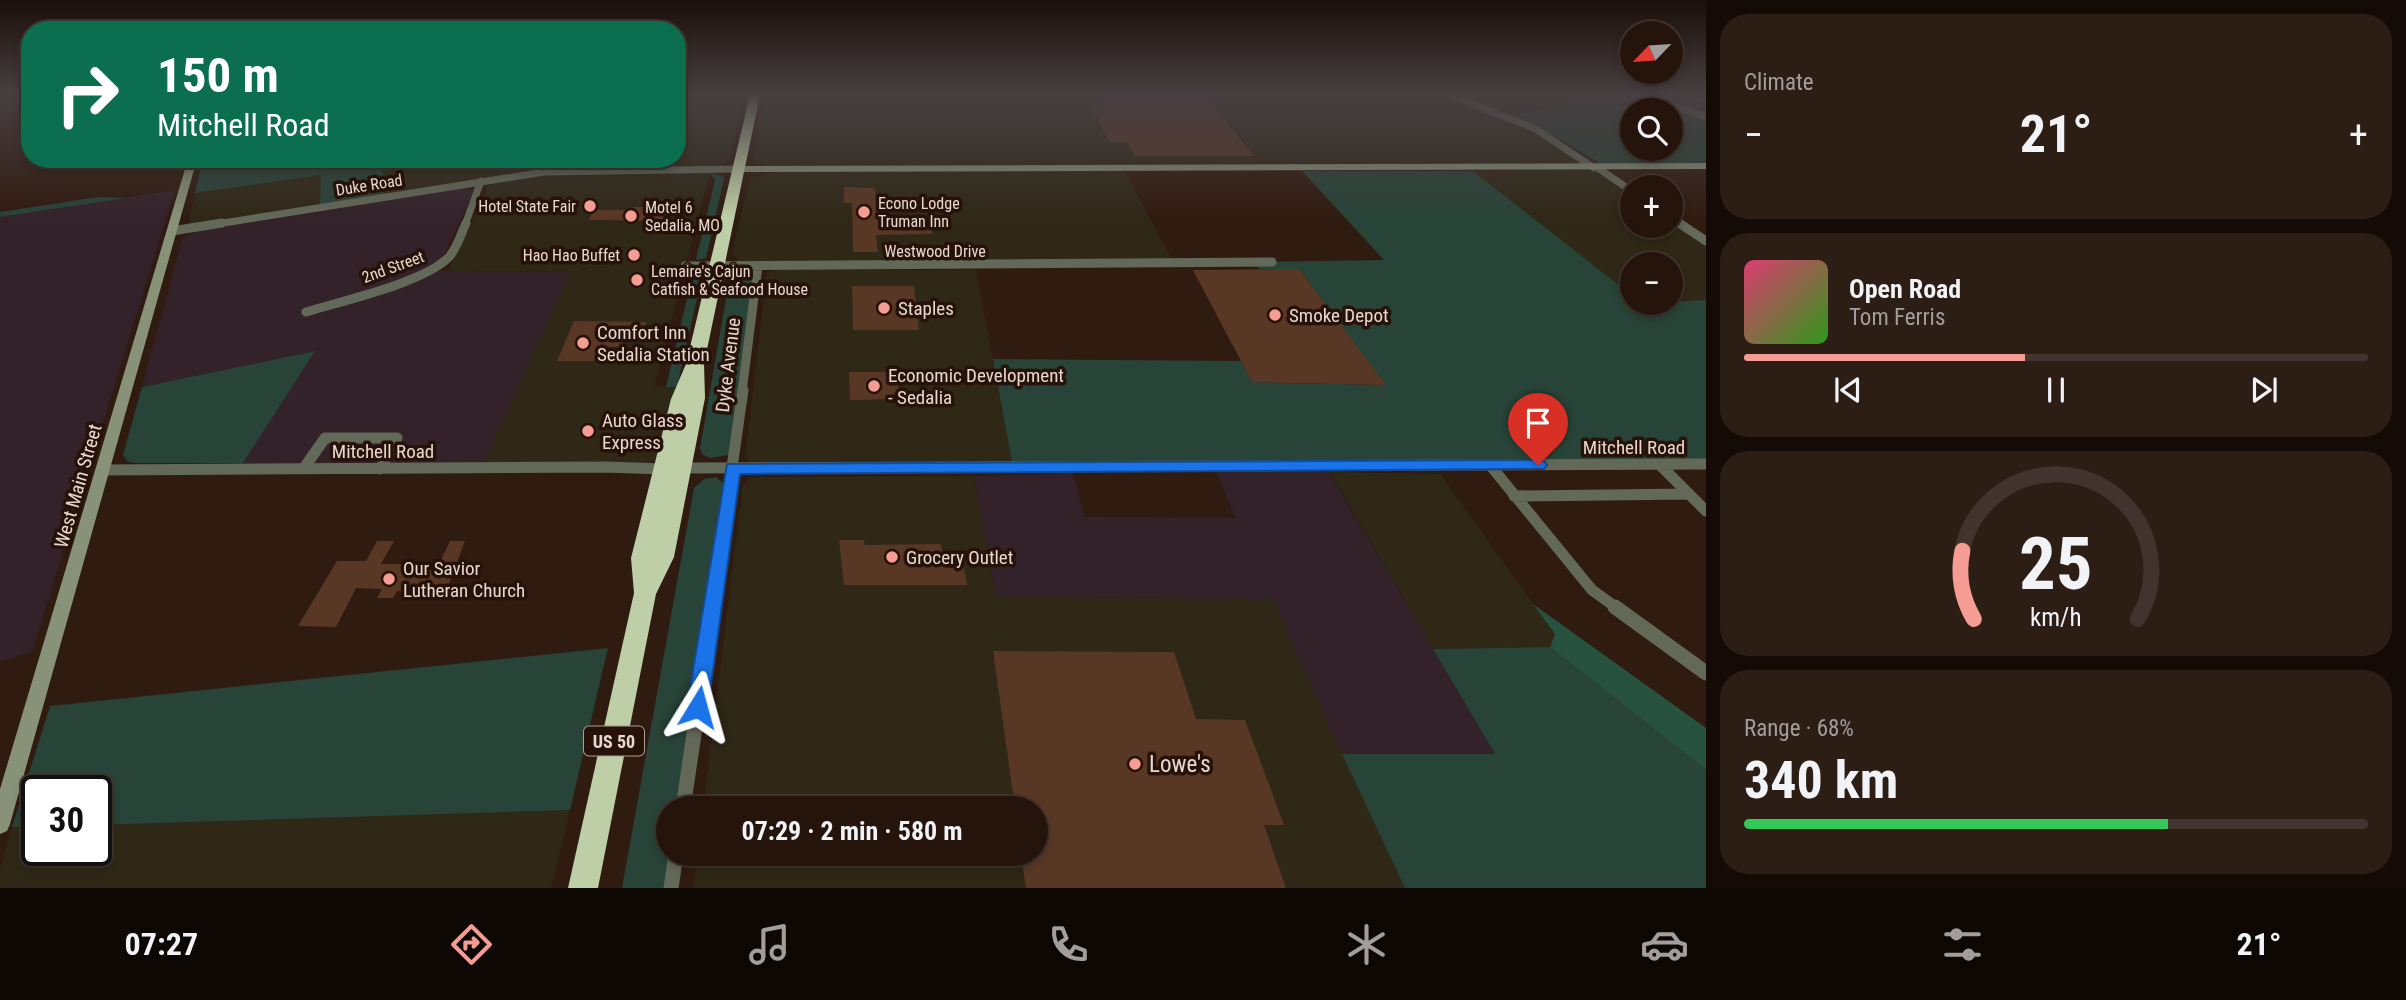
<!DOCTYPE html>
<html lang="en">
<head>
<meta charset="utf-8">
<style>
	body { margin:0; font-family:"Roboto Condensed",sans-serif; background:#2c1d15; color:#f1f3f6; height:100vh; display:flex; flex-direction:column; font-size:26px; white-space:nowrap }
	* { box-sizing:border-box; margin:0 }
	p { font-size:23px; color:#a39e9d }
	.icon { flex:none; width:38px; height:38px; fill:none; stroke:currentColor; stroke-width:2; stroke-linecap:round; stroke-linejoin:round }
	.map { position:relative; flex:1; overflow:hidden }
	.side { display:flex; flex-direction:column; gap:14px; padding:14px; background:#140b07; width:700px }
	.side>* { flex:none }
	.banner { position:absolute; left:21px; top:21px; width:665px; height:147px; border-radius:28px; box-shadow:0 4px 10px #0003,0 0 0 2px #41332d; background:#0b6e4f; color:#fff; overflow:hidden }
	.needle { width:46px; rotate:245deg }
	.buttons { position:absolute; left:1620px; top:21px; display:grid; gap:14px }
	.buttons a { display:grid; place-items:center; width:63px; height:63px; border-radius:50%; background:#24140c; box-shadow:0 4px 10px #0003,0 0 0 2px #41332d; font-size:35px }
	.speed { position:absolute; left:21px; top:775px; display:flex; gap:14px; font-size:35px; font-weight:700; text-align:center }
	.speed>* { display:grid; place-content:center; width:91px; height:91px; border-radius:50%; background:#24140c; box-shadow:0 4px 10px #0003,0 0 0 2px #41332d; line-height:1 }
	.speed .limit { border:4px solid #111; border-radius:10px; background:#fff; color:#111 }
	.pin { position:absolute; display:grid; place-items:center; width:60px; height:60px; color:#fff; margin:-72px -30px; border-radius:50% 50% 50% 0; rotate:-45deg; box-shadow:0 0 7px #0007 }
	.pin .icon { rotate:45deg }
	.me { position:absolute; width:77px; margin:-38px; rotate:8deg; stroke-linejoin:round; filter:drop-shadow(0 0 5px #0008) }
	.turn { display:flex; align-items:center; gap:24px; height:147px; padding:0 21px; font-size:32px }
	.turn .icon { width:91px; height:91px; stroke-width:2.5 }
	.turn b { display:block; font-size:49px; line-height:60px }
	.big { font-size:52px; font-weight:700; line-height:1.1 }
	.side .card { flex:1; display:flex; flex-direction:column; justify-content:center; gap:10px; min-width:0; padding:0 24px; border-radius:28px; background:#2c1d15 }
	.side .dial { align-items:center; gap:0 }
	.dial svg { height:182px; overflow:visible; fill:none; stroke:#41332d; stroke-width:7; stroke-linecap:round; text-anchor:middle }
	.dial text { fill:#f1f3f6; stroke:none }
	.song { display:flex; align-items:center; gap:21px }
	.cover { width:84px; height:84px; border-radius:10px; background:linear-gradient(135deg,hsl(340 70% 55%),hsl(110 70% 35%)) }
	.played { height:7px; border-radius:4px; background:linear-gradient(90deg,#f59c93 45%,#41332d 45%) }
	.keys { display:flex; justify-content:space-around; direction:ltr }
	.heat { display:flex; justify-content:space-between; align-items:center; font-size:38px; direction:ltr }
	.charge { height:10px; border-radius:5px; background:linear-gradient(90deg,#34c759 68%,#41332d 0) }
	.trip { position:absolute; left:656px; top:796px; width:392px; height:70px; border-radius:35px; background:#24140c; box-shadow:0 4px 10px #0003,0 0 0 2px #41332d; font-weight:700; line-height:70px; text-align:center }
	.dock { display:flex; height:112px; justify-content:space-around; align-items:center; background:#0e0805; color:#a39e9d }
	.dock .icon { width:49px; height:49px }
	.dock .active { color:#f59c93 }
	.dock b { font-size:32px; color:#f1f3f6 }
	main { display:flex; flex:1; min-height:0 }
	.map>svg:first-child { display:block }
	.commercial { fill:#2f2817 }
	.industrial { fill:#34222a }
	.green { fill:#284337; fill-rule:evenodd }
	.forest { fill:#27523f }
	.building { fill:#593725 }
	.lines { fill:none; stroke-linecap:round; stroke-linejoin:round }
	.street-far3 { stroke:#636959; stroke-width:7 }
	.street-far2 { stroke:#636959; stroke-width:9 }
	.street-far1 { stroke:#636959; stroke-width:11 }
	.street { stroke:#636959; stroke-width:15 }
	.secondary { fill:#889279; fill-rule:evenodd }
	.highway { fill:#becfa7; fill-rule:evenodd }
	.route { fill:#1a73e8; stroke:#114b97; stroke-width:2 }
	.poi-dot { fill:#f59c93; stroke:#261208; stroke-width:2.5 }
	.labels { text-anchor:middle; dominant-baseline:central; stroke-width:7; stroke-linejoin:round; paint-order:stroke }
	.far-street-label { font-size:16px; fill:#e7d8d1; stroke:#261208 }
	.far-poi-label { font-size:16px; fill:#e7d8d1; stroke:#261208; text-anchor:start }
	.shield { fill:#261208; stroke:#ad9d95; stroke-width:2 }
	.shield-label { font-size:18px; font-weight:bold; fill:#e7d8d1 }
	.poi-label { font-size:19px; fill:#e7d8d1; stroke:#261208; text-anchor:start }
	.street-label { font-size:19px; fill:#e7d8d1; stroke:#261208 }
	.near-poi-label { font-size:23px; fill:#e7d8d1; stroke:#261208; text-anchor:start }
</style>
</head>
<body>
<main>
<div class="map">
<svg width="1706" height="888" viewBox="0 0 1706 888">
	<rect width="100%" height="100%" fill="#301b10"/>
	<path class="commercial" d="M677,95H745L730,157L724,164L708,167L558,169L384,196L382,159H677Z
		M764,95H1445L1528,129L1548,139L1582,163L767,167L755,162L753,157Z
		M1457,95H1550L1574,104L1510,116Z
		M1587,169L1600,173L1633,195V226H1671V222L1706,245V300H1671V264H1633V296L1473,171Z
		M780,171H1125L1173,262L738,261L732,251L750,178Z
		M571,173H710L654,386L677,387L656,461L645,464H483L569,272L448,271L489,185L537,176Z
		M322,174L320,206L188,225L195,193Z
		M777,270H976L1012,462L754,464L745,458L767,273Z
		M1330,472L1440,474L1555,634L1550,647L1433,649Z
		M974,476L996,596L1273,599L1405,888H693L698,854H1036V808H703L743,485L750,478L761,477Z
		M570,810L551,888H0V869L12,827L37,826V850H96V825Z"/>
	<path class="industrial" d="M466,188L475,190L436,271L570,272L483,464L243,463L314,351L142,387L182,240L186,236L199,231Z
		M175,190L32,652L0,661V217Z
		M1216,472H1329L1495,754H1342L1273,599L996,596L974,476L1073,473L1084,517L1236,518Z"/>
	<path class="green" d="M1550,95H1684L1706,102V164L1599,163L1553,135L1510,116L1573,104ZM1633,110H1671V149H1633Z
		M232,159H382L384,196L320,206L321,175L195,193L202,163Z
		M1302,171H1473L1633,296V303L1706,300V460L1012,462L993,359L1241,361L1252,382L1385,385L1299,269H1259L1255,262L1384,260Z
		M710,173L723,176L724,179L706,258L698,260L696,259L715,180Z
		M98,197L126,198L0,217V212Z
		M697,272L702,273V276L677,387H666L693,274Z
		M743,272L751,273L755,277L729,455L710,458L702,454L700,448L730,276Z
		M315,351L243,463H135L127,461L123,455L142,387Z
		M716,477L723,483L724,492L679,808H668V888H622L694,488L704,479Z
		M1550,647L1706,770V888H1405L1342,754H1495L1433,649Z
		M608,648L570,810L96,825V791H37V826L12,827L50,706Z"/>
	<path class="forest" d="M1533,604L1706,728V770L1550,647L1555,634Z"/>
	<path class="building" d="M1100,95H1205L1254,156H1135L1127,142H1110L1090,106H1107Z
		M844,187L875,188L878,221L932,220V234L876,235L878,252H853L852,203H844Z
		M633,207H654L652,211H672L668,221L589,220L594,210H631Z
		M1299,269L1386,385L1252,382L1193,270Z
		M852,286H914L919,330H853Z
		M574,321L646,322L640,339H625L622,347H600L594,361H557Z
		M849,372H897L899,399L850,400Z
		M839,540H864L865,545L941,544L946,568H964L967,585H844Z
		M377,541H394L381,564H412L410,570H436L450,541H465L448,586H435L433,591H397L393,598H377L382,589L356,588L336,627L298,626L337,561H366Z
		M993,651L1174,652L1196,719L1245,720L1284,825H1264L1286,888H1026L1021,854H1036V808H1015Z"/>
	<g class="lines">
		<path class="street-far3" d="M1450,95L1536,129L1594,168
			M1639,95L1706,117
			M1690,95L1706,100
			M1598,168L1633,192
			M1671,218L1681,225
			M211,225L544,172L738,169
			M465,225L481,181"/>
		<path class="street-far2" d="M1679,223L1706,241
			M172,231L222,223
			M685,266L1272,262
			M306,312C341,301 424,283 449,257C457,248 461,234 466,223
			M742,392L758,266"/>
		<path class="street-far1" d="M1490,465L1592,590L1617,608
			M1660,465L1706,511
			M304,468L325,438H397L380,469
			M681,468L1706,464
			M103,470L605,467L663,469
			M1514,496L1689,494
			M712,608L743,390"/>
		<path class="street" d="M1615,607L1706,673
			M683,808L713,607
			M671,888L676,854"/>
		<path class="secondary" d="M188,159H197L10,824L7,831L0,834V789Z
			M1706,163V169L738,172L733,169L738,166Z"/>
		<path class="highway" d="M750,95H760L704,364L705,398L674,557L656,594L598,888H568L634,593L631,558L671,399L686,364Z"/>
	</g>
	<linearGradient id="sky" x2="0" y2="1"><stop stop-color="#1a0f09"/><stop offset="0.43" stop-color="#483f42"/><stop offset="1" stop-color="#483f42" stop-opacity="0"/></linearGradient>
	<rect width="1706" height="219" fill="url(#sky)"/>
	<path class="route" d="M1538,460L1544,461L1547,465L1544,469L740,474L708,707L705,713L698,716L690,713L687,707L727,464Z"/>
	<g class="poi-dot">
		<circle cx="590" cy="206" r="7"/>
		<circle cx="864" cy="212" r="7"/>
		<circle cx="631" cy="216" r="7"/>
		<circle cx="634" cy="255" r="7"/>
		<circle cx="637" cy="280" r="7"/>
		<circle cx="884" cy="308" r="7"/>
		<circle cx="1275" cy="315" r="7"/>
		<circle cx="583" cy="343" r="7"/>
		<circle cx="874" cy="386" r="7"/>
		<circle cx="588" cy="431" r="7"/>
		<circle cx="892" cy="557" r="7"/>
		<circle cx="389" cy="579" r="7"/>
		<circle cx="1135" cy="764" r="7"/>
	</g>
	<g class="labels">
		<g class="far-street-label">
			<text transform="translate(369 185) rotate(-9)">Duke Road</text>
			<text x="935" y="251">Westwood Drive</text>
			<text transform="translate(393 267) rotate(-20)">2nd Street</text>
		</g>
		<g class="far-poi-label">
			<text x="878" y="203">Econo Lodge<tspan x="878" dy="18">Truman Inn</tspan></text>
			<text x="576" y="206" text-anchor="end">Hotel State Fair</text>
			<text x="645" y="207">Motel 6<tspan x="645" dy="18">Sedalia, MO</tspan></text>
			<text x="620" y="255" text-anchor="end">Hao Hao Buffet</text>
			<text x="651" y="271">Lemaire's Cajun<tspan x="651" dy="18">Catfish &amp; Seafood House</tspan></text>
		</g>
		<rect class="shield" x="584" y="726.5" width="60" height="29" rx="5"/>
		<g class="shield-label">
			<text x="614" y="741">US 50</text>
		</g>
		<g class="poi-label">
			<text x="898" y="308">Staples</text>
			<text x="1289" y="315">Smoke Depot</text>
			<text x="597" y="332">Comfort Inn<tspan x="597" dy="22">Sedalia Station</tspan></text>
			<text x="888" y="375">Economic Development<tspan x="888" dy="22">- Sedalia</tspan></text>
			<text x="602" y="420">Auto Glass<tspan x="602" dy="22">Express</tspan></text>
			<text x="906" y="557">Grocery Outlet</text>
			<text x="403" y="568">Our Savior<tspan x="403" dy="22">Lutheran Church</tspan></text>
		</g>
		<g class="street-label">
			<text transform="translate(728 365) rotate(-83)">Dyke Avenue</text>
			<text x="1634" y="447">Mitchell Road</text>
			<text x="383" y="451">Mitchell Road</text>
			<text transform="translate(78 486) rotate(-74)">West Main Street</text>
		</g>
		<g class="near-poi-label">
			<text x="1149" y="764">Lowe's</text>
		</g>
	</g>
</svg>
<div class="buttons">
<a><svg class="needle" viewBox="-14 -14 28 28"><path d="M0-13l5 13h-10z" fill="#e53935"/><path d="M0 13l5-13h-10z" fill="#a39e9d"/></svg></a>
<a><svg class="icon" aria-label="search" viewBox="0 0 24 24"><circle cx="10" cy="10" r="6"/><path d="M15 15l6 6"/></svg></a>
<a>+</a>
<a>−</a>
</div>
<div class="speed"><div class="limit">30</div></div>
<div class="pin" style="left:1538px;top:465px;background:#d93025"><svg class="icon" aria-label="arrive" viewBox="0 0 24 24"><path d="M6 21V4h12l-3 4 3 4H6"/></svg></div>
<svg class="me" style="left:698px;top:707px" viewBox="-20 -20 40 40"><path d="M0-17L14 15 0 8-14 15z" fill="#1a73e8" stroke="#fff" stroke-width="4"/></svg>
<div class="trip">07:29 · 2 min · 580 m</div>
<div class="banner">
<div class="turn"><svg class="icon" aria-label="right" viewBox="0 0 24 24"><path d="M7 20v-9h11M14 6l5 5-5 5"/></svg><div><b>150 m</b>Mitchell Road</div></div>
</div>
</div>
<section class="side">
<div class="card"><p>Climate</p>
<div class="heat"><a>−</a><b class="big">21°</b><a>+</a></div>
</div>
<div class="card">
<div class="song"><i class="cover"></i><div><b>Open Road</b><p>Tom Ferris</p></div></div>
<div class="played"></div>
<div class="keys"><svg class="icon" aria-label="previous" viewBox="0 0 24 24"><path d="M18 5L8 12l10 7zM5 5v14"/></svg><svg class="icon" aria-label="pause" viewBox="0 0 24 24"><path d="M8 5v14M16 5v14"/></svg><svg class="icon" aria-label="next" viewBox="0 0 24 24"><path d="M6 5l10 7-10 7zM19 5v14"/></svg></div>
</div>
<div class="card dial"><svg viewBox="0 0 100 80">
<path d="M14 69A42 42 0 1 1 86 69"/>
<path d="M14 69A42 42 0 0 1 9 39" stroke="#f59c93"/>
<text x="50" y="56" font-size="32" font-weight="700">25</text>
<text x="50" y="72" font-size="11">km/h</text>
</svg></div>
<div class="card"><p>Range · 68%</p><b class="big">340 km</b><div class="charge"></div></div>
</section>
</main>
<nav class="dock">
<b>07:27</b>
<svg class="icon active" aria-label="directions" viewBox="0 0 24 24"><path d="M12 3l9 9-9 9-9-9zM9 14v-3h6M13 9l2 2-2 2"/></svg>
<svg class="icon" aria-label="music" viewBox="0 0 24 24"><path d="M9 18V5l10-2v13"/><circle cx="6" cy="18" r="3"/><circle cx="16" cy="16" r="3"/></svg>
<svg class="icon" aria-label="phone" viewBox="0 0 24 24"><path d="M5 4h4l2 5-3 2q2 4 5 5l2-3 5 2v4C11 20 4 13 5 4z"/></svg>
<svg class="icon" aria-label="climate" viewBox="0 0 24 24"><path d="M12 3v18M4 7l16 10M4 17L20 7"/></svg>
<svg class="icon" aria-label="car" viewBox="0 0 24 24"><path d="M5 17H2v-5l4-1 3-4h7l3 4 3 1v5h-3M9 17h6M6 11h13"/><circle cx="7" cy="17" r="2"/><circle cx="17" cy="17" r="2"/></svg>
<svg class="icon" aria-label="filters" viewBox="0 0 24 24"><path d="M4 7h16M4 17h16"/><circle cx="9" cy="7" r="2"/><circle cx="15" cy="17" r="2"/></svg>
<b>21°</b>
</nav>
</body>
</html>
